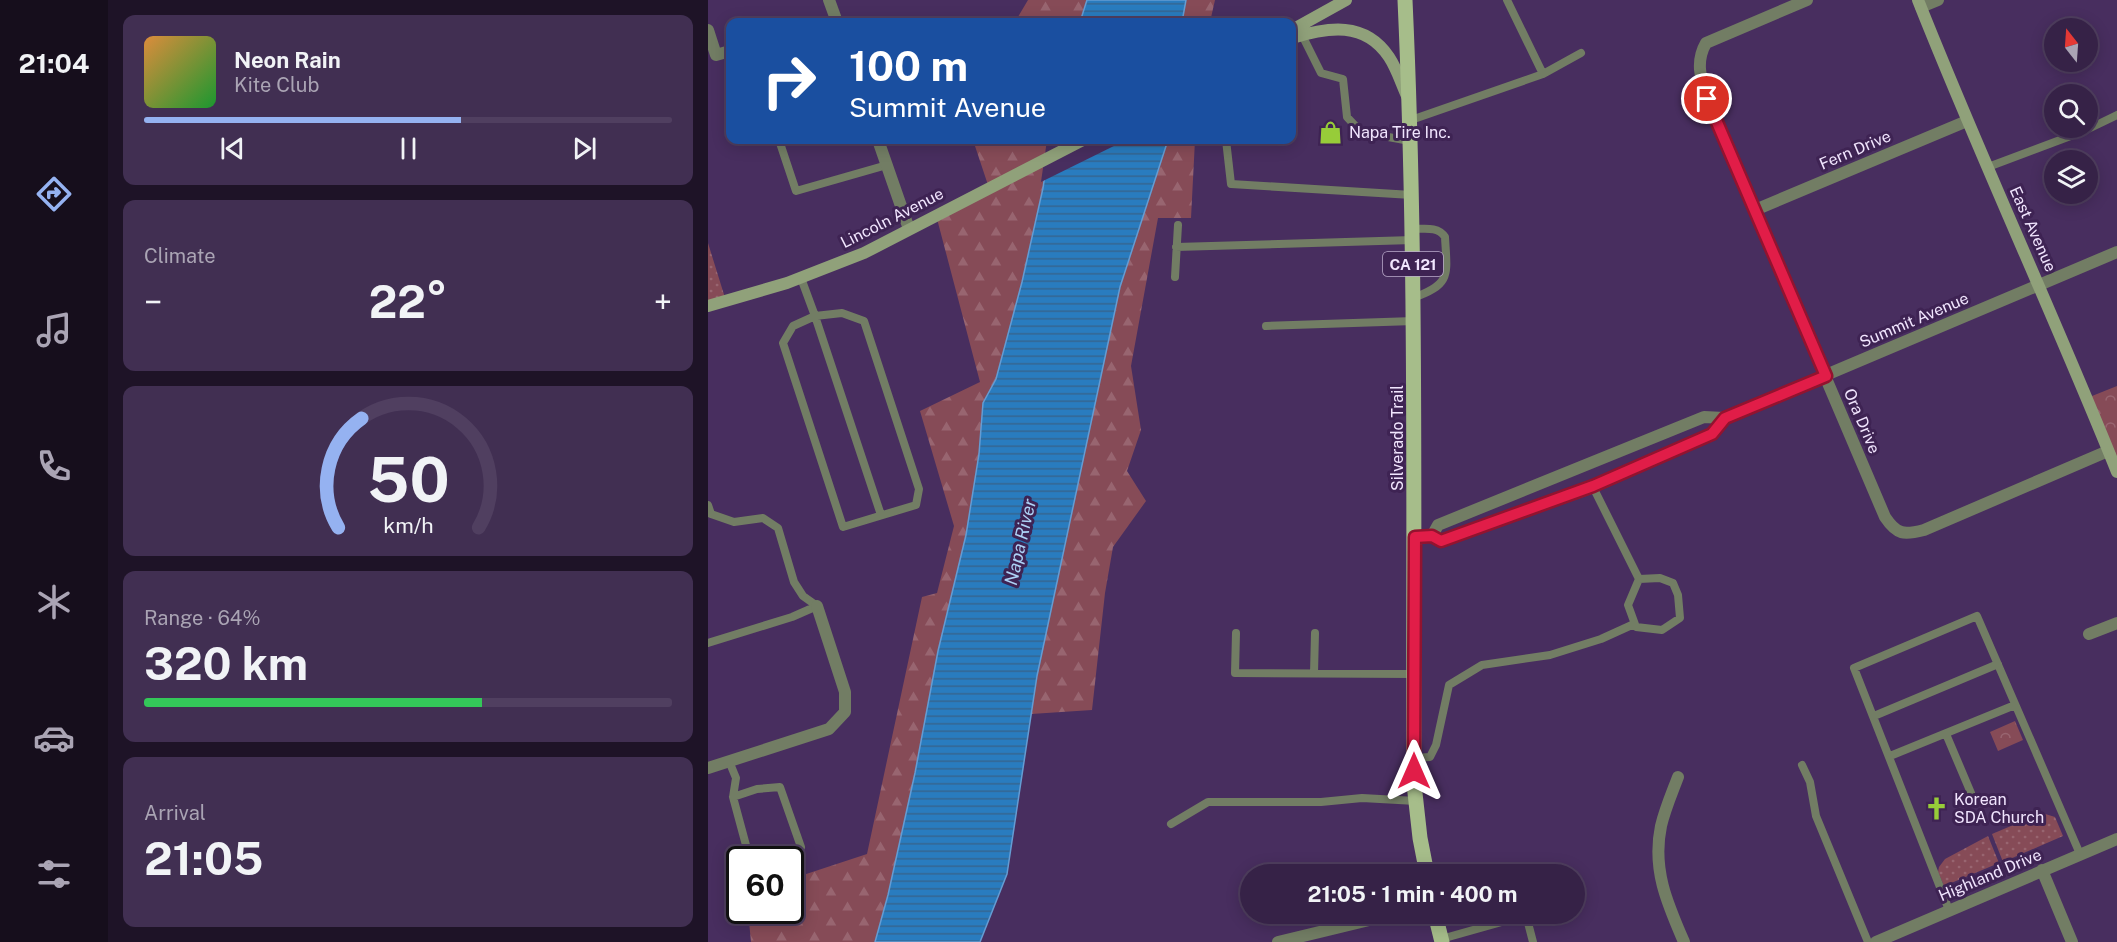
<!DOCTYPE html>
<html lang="en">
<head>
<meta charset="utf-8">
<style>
	body { margin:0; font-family:"Public Sans",sans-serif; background:#412f52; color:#f1f3f6; height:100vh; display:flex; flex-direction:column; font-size:22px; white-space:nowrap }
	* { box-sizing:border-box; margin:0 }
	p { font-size:20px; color:#aaa4b4 }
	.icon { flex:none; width:33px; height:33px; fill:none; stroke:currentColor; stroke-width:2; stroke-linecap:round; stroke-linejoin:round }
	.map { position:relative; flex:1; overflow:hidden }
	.details { display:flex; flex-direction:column; gap:15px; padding:15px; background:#1e1327; width:600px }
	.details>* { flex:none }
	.banner { position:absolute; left:18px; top:18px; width:570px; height:126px; border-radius:12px; box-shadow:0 3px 15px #0003,0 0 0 2px #503f60; background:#1a4fa0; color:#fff; overflow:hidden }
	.needle { width:39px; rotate:343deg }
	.fabs { position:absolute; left:1336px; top:18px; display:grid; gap:12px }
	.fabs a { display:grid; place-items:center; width:54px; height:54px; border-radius:50%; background:#362247; box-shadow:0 3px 15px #0003,0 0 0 2px #503f60; font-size:30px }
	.speed { position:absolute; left:18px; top:846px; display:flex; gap:12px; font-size:30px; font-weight:700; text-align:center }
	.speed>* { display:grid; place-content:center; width:78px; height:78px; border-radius:50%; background:#362247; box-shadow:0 3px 15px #0003,0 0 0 2px #503f60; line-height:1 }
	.speed .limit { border:3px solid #111; border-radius:9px; background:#fff; color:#111 }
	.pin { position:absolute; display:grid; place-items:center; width:51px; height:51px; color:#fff; margin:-26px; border:3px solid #fff; border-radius:50%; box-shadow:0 2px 6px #0007 }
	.me { position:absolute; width:66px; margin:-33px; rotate:0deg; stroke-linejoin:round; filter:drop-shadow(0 0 4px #0008) }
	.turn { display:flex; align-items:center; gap:21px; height:126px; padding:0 24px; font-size:27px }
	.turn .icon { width:78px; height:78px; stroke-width:2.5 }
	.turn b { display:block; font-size:42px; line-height:51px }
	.big { font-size:45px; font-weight:700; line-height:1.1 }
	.details .widget { flex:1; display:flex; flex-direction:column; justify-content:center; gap:9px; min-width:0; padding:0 21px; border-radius:12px; background:#412f52 }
	.details .dial { align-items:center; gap:0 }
	.dial svg { height:156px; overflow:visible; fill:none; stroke:#503f60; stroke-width:7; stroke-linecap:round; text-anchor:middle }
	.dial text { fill:#f1f3f6; stroke:none }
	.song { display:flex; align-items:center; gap:18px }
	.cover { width:72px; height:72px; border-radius:9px; background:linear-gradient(135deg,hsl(30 70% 55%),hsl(130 70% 35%)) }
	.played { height:6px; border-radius:3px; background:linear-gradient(90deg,#95b2f1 60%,#503f60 60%) }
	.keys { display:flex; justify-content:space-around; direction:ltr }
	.heat { display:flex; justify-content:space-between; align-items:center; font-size:33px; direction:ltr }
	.charge { height:9px; border-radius:4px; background:linear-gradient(90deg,#34c759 64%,#503f60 0) }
	.trip { position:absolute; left:532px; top:864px; width:345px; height:60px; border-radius:30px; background:#362247; box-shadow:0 3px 15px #0003,0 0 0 2px #503f60; font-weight:700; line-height:60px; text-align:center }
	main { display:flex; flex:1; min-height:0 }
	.dock { display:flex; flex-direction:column; width:108px; justify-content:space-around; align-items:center; background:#160e1c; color:#aaa4b4 }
	.dock .icon { width:42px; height:42px }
	.dock .selected { color:#95b2f1 }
	.dock b { font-size:27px; color:#f1f3f6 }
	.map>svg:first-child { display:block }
	.grass { fill:url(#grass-dots) }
	.forest { fill:url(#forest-firs) }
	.park { fill:url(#park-crowns) }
	.water { fill:url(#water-rules); stroke:#659cd2; stroke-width:1.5 }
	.pier { fill:#482e5f }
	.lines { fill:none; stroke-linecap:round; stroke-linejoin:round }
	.lane { stroke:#727d64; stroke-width:8 }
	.street { stroke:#727d64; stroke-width:12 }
	.secondary { stroke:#90a17a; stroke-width:12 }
	.primary { stroke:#a6bd8a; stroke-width:15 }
	.route-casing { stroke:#92132f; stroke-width:15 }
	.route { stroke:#e11d48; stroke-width:10 }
	.labels { text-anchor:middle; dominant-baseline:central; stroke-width:6; stroke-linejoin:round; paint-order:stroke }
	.shield { fill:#3e2353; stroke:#bbabcb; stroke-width:1.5 }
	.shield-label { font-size:15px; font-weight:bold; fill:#f1e5fe }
	.poi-label { font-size:16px; fill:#f1e5fe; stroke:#3e2353; text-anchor:start }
	.street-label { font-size:16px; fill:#f1e5fe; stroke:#3e2353 }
	.water-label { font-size:18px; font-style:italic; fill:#add2f6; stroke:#3e2353 }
</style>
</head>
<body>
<main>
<nav class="dock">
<b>21:04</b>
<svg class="icon selected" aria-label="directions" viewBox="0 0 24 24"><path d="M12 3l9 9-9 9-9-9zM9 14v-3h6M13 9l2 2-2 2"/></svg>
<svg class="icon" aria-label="music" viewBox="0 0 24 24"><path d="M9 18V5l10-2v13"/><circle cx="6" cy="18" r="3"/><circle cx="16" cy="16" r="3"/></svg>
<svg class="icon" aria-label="phone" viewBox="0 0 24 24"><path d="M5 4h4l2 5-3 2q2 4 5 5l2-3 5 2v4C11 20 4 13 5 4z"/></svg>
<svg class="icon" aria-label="climate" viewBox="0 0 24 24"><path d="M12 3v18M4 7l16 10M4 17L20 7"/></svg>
<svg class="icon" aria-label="car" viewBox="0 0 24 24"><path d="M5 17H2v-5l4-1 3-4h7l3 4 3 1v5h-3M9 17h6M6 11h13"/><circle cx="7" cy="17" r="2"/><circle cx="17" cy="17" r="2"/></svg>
<svg class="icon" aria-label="filters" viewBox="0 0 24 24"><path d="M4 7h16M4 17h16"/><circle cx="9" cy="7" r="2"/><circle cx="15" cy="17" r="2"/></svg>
</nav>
<section class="details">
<div class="widget">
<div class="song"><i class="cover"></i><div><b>Neon Rain</b><p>Kite Club</p></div></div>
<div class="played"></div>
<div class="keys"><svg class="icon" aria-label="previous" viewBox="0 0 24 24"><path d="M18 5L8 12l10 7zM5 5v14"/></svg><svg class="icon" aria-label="pause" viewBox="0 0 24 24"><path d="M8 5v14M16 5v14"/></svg><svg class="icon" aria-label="next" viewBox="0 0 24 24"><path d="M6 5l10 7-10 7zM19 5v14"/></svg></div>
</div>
<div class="widget"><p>Climate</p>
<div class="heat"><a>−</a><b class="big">22°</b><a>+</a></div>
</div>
<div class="widget dial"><svg viewBox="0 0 100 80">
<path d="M14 69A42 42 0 1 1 86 69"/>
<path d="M14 69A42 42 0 0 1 26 13" stroke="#95b2f1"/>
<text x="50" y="56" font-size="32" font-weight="700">50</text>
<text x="50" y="72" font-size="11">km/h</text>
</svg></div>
<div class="widget"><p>Range · 64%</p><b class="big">320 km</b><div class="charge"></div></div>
<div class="widget"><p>Arrival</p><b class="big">21:05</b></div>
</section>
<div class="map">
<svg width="1409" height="942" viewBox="0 0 1409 942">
	<defs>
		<pattern id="grass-dots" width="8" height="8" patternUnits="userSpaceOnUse" patternTransform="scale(1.5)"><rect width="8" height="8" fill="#864b57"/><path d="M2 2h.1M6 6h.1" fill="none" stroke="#986570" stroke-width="1.8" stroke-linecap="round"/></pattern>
		<pattern id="forest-firs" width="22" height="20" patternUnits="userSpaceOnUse" patternTransform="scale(1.5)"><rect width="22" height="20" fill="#864b57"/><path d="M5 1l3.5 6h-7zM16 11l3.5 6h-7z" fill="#986570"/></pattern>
		<pattern id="park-crowns" width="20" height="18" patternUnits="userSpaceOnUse" patternTransform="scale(1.5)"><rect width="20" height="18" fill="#864b57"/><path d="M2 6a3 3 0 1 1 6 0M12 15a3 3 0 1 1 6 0" fill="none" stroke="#986570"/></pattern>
		<pattern id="water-rules" width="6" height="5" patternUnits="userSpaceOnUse" patternTransform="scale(1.5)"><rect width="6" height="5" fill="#297cbf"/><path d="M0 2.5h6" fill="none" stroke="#356691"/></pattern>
	</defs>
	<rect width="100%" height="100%" fill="#482e5f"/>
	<path class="grass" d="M0,243L18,301L0,306Z
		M1334,813L1347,817L1355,836L1295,862L1284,834Z
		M1280,836L1291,863L1236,886L1230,872L1231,867L1237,859Z"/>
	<path class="forest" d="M320,0H379L372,22H307Z
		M478,0H507L502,22H474Z
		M265,140H341L335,188L314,282L288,379L275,403L271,454L258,535L230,651L207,773L180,895L167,942H43L40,911L82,910L83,879L159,854L214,597L229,593L246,526L212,411L272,382L228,215L281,188Z
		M460,140H487L483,218H450L423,366L433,430L419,471L438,501L405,547L397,593L384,710L323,714L329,676L412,287Z"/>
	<path class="park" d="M1409,386V472L1379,398Z
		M1307,721L1315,740L1290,751L1282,732Z"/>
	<path class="water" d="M379,0H478L474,22H372Z
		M342,140H460L412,287L329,676L299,874L272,942H167L180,895L207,773L230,651L258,535L271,454L275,403L288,379L314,282L335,188Z"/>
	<path class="pier" d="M339,140H418L333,182Z"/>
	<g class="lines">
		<path class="lane" d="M799,0L835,74
			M594,35L613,73L635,79L639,117L653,132L702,141
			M703,120L835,74L873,53
			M71,140L88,191L179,165
			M518,140L523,184L704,195
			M1280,167L1376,131L1409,115
			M705,229C716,229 730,226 737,237C739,275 744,284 705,298
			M468,247L705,240
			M467,277L470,225
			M93,278L107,316L85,326L75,343L135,527L208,505L211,489L156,321L134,313L107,316L173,515
			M558,326L706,321
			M885,487L931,579L952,578L965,583L970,595L972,618L954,630L928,627L920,605L931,579
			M0,505L3,514L26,522L55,518L70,528L86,582L95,596L109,606
			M528,633L527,673L706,674
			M0,643L84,617L109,606
			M606,673L607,633
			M1166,716L1290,664
			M1238,734L1263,793
			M1182,756L1307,705
			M706,758L722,757L728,745L741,685L774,665L842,655L893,639L926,624
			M21,761L28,778L25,797L42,860
			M1094,765L1102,782L1108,816L1160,942
			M25,797L49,789L72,787L93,847L44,860
			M463,824L500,802H613L654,798L708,801
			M1241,910L1146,668L1269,616L1372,854
			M733,939L818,915L825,942"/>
		<path class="street" d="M121,0L129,22
			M1099,0L998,43C987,62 993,79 999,99L1177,517C1189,535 1196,535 1216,530L1400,451
			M1213,7L1230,0
			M0,30L8,55L22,51
			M170,140L201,229
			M1047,210L1259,121
			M724,536L730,525L996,417L1016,418L1409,252
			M707,537L724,536L733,541L885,487L1004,434L1016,418
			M1381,634L1409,623
			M0,768L121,729L137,712V692L109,606
			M970,777C964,793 957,809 953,826C944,869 959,903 976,942
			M1334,870L1364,942
			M570,942L686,914
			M1168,942L1409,839"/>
		<path class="secondary" d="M1210,0C1273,159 1345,313 1409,472
			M584,30L638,0
			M584,38C620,27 657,21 681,57C689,69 693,83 699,96
			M0,306L79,283L156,253L375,140"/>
		<path class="primary" d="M697,0C709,261 705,523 706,784L712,838L719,874
			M727,914L734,942"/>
	</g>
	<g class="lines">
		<defs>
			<path id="route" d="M706,771L707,537L724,536L733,541L885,486L1004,434L1017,418L1118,376L999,99"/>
		</defs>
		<use href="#route" class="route-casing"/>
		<use href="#route" class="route"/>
	</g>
	<defs>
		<symbol id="shop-bare" viewBox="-9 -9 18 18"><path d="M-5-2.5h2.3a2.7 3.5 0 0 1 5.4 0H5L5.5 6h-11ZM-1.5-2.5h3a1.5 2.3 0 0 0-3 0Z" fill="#97cc39" stroke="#3e2353" stroke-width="2.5" paint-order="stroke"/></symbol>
		<symbol id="church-bare" viewBox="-9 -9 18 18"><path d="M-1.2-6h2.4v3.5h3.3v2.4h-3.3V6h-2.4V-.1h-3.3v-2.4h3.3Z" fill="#97cc39" stroke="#3e2353" stroke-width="2.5" paint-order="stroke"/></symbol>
	</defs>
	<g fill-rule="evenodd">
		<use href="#shop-bare" x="606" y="116" width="33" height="33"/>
		<use href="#church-bare" x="1212" y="792" width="33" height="33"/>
	</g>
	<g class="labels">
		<rect class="shield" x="675" y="252" width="60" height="24" rx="4.5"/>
		<g class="shield-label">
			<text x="705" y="264">CA 121</text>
		</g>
		<g class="poi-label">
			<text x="641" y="132">Napa Tire Inc.</text>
			<text x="1246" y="799">Korean<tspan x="1246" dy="18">SDA Church</tspan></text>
		</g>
		<g class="street-label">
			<text transform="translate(1147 150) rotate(-23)">Fern Drive</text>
			<text transform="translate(184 218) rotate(-27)">Lincoln Avenue</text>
			<text transform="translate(1325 229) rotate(66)">East Avenue</text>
			<text transform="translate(1206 320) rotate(-23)">Summit Avenue</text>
			<text transform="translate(1154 421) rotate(67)">Ora Drive</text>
			<text transform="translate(689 438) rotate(-90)">Silverado Trail</text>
			<text transform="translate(1282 875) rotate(-23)">Highland Drive</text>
		</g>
		<g class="water-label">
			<text transform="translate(312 542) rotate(-77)">Napa River</text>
		</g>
	</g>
</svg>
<div class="fabs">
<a><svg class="needle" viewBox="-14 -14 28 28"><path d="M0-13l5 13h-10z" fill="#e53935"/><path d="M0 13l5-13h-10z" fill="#aaa4b4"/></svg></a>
<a><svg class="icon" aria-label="search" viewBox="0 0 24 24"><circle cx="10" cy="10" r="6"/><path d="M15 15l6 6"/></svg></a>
<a><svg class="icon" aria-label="layers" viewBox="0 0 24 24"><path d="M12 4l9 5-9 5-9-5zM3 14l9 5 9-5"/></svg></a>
</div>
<div class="speed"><div class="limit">60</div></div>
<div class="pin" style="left:999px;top:99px;background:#d93025"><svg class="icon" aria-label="arrive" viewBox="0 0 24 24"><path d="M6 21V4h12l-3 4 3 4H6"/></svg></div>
<svg class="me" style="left:706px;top:771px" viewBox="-20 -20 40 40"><path d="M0-17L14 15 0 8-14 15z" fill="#e11d48" stroke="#fff" stroke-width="4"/></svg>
<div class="trip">21:05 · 1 min · 400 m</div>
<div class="banner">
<div class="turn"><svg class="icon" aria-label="right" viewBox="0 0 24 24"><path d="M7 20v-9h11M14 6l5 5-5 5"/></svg><div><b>100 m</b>Summit Avenue</div></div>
</div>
</div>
</main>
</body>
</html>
